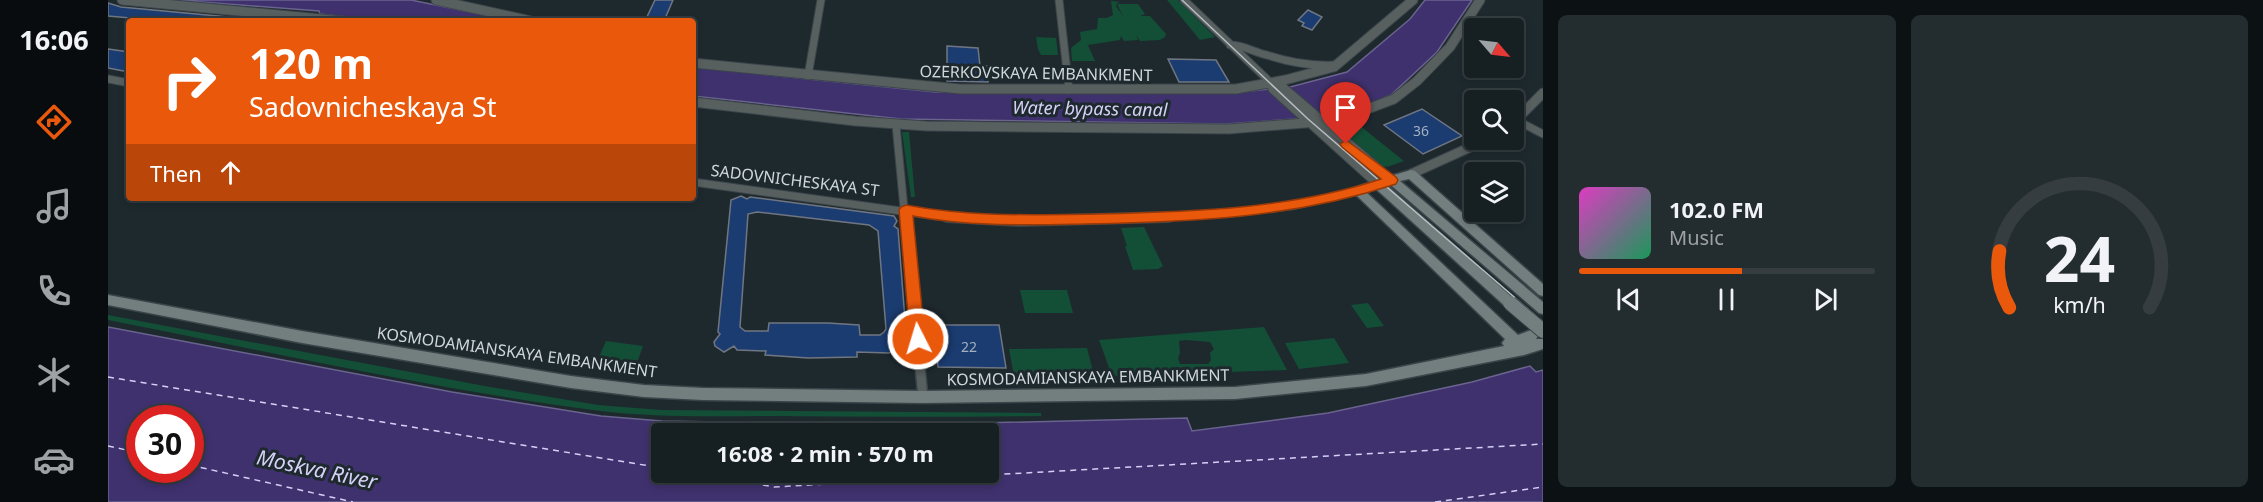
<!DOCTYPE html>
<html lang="en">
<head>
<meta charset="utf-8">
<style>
	body { margin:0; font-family:"Noto Sans",sans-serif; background:#232c2f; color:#f1f3f6; height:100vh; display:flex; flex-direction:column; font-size:22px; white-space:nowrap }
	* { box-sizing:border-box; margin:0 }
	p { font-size:20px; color:#9ea2a5 }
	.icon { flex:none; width:33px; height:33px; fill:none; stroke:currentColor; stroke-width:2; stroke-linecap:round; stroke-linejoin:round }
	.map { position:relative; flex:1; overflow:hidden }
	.panel { display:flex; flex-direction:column; gap:15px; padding:15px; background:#0c1113; width:720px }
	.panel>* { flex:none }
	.guide { position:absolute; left:18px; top:18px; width:570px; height:183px; border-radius:6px; box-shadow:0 3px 9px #0003,0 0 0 2px #353d40; background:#ea580c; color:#fff; overflow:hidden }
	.needle { width:39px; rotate:118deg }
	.buttons { position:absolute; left:1356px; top:18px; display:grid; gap:12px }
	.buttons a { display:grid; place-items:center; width:60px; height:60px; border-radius:6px; background:#161f22; box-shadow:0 3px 9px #0003,0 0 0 2px #353d40; font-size:30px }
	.speed { position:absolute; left:18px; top:405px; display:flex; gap:12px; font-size:30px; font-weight:700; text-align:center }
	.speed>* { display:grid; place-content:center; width:78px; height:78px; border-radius:50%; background:#161f22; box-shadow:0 3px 9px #0003,0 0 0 2px #353d40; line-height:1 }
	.speed .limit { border:9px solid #d22; background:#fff; color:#111 }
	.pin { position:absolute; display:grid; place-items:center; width:51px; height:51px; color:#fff; margin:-62px -26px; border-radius:50% 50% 50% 0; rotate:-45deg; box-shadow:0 0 6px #0007 }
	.pin .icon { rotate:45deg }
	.me { position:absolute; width:66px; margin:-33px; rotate:355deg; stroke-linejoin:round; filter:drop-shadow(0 0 4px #0008) }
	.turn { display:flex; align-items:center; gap:21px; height:126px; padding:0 24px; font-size:27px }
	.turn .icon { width:78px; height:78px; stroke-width:2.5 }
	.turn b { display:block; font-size:42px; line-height:51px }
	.then { display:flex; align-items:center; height:57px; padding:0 24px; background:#0003; gap:12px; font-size:22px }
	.panel .card { flex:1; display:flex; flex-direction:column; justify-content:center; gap:9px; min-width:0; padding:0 21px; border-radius:9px; background:#232c2f }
	.panel .dial { align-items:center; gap:0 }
	.dial svg { height:156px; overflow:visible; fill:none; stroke:#353d40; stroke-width:7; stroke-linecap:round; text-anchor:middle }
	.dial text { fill:#f1f3f6; stroke:none }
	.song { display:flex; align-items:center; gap:18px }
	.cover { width:72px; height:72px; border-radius:9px; background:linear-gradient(135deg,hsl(310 70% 55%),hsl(150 70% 35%)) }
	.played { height:6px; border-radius:3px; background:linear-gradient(90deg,#ea580c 55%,#353d40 55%) }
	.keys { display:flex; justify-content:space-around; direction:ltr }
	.panel .tiles { flex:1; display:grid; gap:15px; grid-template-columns:repeat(2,1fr) }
	.trip { position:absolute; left:543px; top:423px; width:348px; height:60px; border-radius:6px; background:#161f22; box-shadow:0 3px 9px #0003,0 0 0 2px #353d40; font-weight:700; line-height:60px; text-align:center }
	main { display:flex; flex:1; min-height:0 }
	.tab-bar { display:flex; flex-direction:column; width:108px; justify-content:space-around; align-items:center; background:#090c0e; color:#9ea2a5 }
	.tab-bar .icon { width:42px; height:42px }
	.tab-bar .active { color:#ea580c }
	.tab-bar b { font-size:27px; color:#f1f3f6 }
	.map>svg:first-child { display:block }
	.green { fill:#134e37; fill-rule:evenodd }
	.water { fill:#3f316d; stroke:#6a638e; stroke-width:1.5; fill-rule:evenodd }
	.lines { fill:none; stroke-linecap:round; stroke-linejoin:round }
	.ferry { stroke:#d5d0f6; stroke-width:1.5; stroke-dasharray:6 5; stroke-linecap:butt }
	.building { fill:#1b3c71; stroke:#707681; stroke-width:1.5; fill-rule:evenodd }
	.minor-far1-casing { stroke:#3a454a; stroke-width:9 }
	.minor-casing { stroke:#3a454a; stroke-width:12 }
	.tertiary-casing { stroke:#3a454a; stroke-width:11 }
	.secondary-casing { stroke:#3a454a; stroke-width:3 }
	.minor-far1 { stroke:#585f5f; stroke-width:7 }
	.minor { stroke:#585f5f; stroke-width:9 }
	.tertiary { stroke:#585f5f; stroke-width:9 }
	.secondary { fill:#737e7e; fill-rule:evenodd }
	.tram { stroke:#b7bec2; stroke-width:1.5 }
	.secondary-bridge-casing { stroke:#3a454a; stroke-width:16; stroke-linecap:butt }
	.secondary-bridge { stroke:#737e7e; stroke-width:14 }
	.route { fill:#ea580c; stroke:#983908; stroke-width:1.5 }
	.labels { text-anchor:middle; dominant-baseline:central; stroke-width:6; stroke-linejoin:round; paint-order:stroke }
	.number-label { font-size:14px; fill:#a3b0c0 }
	.street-label { font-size:16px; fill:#d0d7db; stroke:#1e292e }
	.water-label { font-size:18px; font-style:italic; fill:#d5d0f6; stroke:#1e292e }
	.near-water-label { font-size:21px; font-style:italic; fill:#d5d0f6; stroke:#1e292e }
</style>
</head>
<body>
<main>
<nav class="tab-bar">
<b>16:06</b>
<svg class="icon active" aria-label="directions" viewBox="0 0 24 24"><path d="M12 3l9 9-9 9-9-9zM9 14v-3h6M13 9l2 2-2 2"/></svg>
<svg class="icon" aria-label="music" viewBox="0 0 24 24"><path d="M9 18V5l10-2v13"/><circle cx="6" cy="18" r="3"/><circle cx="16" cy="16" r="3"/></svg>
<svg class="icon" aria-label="phone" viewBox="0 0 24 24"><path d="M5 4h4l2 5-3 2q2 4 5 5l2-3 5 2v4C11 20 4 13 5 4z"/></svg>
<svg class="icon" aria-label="climate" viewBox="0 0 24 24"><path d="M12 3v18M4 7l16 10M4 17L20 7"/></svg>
<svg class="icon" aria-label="car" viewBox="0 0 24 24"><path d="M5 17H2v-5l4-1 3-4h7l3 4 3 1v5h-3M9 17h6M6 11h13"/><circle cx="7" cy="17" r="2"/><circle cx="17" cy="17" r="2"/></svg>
</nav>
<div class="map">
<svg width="1435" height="502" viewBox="0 0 1435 502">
	<rect width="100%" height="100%" fill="#1e292e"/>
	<path class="green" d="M1059,0H1070L1107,37L1092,40Z
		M1003,1L1013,2L1009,3L1008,6L1015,16L1009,4H1030L1037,14L1032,16H1042L1058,34L1057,37L1052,40L1032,41L1028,35L1030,40L1016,41L1013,36L1012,40L980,45L987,61H964L963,48L973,40L972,32L989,29L990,18H999L1005,15Z
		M928,37L948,38L950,55H933L930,49Z
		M1227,121H1246L1296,161L1279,167L1274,166L1226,125Z
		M794,132H801L807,197H803Z
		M1036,227L1055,266L1050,269L1025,270L1017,246H1019L1013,228Z
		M912,290H959L965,313H917Z
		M1260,303L1276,326L1259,328L1243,305Z
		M0,315L382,387L490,405L553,410L933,413V416C843,417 754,417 664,416C607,416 549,418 493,411C328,390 164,352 0,320Z
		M1156,327L1179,370L1004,376L991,340ZM1078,340L1102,342L1106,349L1102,353L1103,360L1100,364H1072L1070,358L1072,353L1071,341Z
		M1226,338L1241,363L1191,369L1177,343Z
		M498,341L535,346L529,363L491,357Z
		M979,348L986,375L906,376L901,349Z"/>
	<path class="water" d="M68,0H303L406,21H274L212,14L211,11Z
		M1317,0H1364L1329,52L1283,95L1259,105L1187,119L1118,124L793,119L585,96V67L827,92L1124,93L1182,87L1239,72L1302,19Z
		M0,327L344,392L493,416L554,421L789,425L1079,418L1084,431L1220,413L1364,382L1422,366L1428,372L1435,370V502H0ZM32,418H82V470H32ZM554,434H880V472H554Z"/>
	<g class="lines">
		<path class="ferry" d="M0,377L554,468
			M0,446L32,453
			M82,465L245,502
			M579,472L666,487L1435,444
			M1327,502L1435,487"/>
	</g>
	<path class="building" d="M547,0H565L556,21H537Z
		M0,3L13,7L142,19V21H56L0,16Z
		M1200,10L1214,17L1204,30L1194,26L1196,23L1190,20Z
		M839,46L870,48L872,66H880V82L839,81Z
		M0,49L21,52V72L0,68Z
		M1060,59L1108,60L1121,82H1071Z
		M1314,109L1354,136L1315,154L1276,125Z
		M633,196L639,199L642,197L786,216L789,221L786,226L790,229L798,333L797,336L802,345L800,350L793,353L785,350L781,353L749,352V357L700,358L657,355L658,351L629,350L626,346L616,352L607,346L606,342L612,334L610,332L623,200ZM649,212L761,225L770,231L778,329L776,332L772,335H752L751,325L720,323H661L660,331H637L632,327L640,214Z
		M826,325H891L898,368L830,367Z"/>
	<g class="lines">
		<defs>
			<path id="minor-far1" d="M951,0L961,90
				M1076,0L1163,83
				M1122,45C1136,45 1145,52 1159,55C1180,62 1204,66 1226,65
				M700,76L713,0
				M0,79L21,83
				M1408,120L1435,134
				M788,125L797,219
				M585,182L836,217L867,219
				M1003,219L1123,213L1183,206L1250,191"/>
			<path id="minor" d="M797,217L815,397
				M839,217L912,221L1061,217"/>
			<path id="tertiary" d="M14,0L234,21
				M328,0L423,21
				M585,63L852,89H1128L1177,80L1226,67L1305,0
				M1163,83L1165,89L1270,184L1283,180
				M1164,83L1175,88L1283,180
				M585,102L747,121L818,126L1121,129L1197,123L1254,111L1286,99L1309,81L1342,47L1372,0
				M1406,122L1435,93
				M1303,174L1378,140"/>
			<path id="secondary" d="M1303,170L1307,171L1435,284V296L1431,295L1301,179L1292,181L1435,302V314L1431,313L1277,180L1279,177Z
				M1270,180L1274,181L1406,299L1408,303L1406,307L1402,308L1398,307L1268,189L1258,192L1410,335L1423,330L1428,332L1430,336L1428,339H1435V349L1416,355L1258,386L1127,399L815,403L595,400L536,397L463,388L194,343L0,305V295L194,331L463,376L536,385L595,388L815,391L1127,387L1258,374L1396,346L1394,343L1397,339L1244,191L1246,188Z"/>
		</defs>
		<use href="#minor-far1" class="minor-far1-casing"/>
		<use href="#minor" class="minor-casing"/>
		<use href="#tertiary" class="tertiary-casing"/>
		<use href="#secondary" class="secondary-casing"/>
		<use href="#minor-far1" class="minor-far1"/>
		<use href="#minor" class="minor"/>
		<use href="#tertiary" class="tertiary"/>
		<use href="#secondary" class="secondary"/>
		<path class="tram" d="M1074,0L1200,119L1435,322"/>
		<defs>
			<path id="secondary-bridge" d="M1402,303L1435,331"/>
		</defs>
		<use href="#secondary-bridge" class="secondary-bridge-casing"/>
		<use href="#secondary-bridge" class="secondary-bridge"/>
	</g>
	<path class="route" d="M1238,140L1288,177L1290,180L1288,184C1185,218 1085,222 978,224C920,225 862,227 805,216L817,339L815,344L810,346L804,344L802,339L791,210L793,207L798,205C862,217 924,215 989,214C1084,212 1182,209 1273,179L1234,147L1232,144Z"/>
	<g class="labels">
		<g class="number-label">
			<text x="1313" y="130">36</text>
			<text x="861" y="346">22</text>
		</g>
		<g class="street-label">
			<text transform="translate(928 73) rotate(1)">OZERKOVSKAYA EMBANKMENT</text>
			<text transform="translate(687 180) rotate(7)">SADOVNICHESKAYA ST</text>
			<text transform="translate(409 352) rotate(8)">KOSMODAMIANSKAYA EMBANKMENT</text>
			<text transform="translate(980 377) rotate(-1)">KOSMODAMIANSKAYA EMBANKMENT</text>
		</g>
		<g class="water-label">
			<text transform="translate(982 108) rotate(1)">Water bypass canal</text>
		</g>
		<g class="near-water-label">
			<text transform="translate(209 469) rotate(12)">Moskva River</text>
		</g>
	</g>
</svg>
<div class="buttons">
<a><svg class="needle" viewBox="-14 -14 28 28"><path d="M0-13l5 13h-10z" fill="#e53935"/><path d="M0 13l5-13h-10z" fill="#9ea2a5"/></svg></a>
<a><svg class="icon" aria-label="search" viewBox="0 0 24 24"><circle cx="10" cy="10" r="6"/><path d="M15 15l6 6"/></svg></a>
<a><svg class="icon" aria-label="layers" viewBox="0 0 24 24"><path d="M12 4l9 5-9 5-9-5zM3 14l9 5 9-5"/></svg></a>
</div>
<div class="speed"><div class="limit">30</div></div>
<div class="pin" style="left:1238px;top:144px;background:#d93025"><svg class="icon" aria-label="arrive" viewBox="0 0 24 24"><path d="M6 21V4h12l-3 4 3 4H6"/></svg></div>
<svg class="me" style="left:810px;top:339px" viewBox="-20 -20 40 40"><circle r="17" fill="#ea580c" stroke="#fff" stroke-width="3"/><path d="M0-11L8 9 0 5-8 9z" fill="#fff"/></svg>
<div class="trip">16:08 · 2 min · 570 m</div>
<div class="guide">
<div class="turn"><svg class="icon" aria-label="right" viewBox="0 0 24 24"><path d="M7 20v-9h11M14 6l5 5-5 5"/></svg><div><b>120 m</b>Sadovnicheskaya St</div></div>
<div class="then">Then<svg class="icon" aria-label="ahead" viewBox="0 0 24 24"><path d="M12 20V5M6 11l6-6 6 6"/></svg></div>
</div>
</div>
<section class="panel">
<div class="tiles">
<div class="card">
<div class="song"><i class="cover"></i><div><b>102.0 FM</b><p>Music</p></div></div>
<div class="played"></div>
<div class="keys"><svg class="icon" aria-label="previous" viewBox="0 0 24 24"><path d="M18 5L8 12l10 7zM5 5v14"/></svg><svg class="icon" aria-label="pause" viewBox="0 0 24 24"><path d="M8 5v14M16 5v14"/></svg><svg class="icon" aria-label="next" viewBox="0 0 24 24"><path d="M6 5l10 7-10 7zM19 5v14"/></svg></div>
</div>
<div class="card dial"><svg viewBox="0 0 100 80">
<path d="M14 69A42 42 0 1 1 86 69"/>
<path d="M14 69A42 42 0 0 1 9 40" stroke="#ea580c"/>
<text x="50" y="56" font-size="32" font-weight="700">24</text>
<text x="50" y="72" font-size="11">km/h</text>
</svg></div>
</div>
</section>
</main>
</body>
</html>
